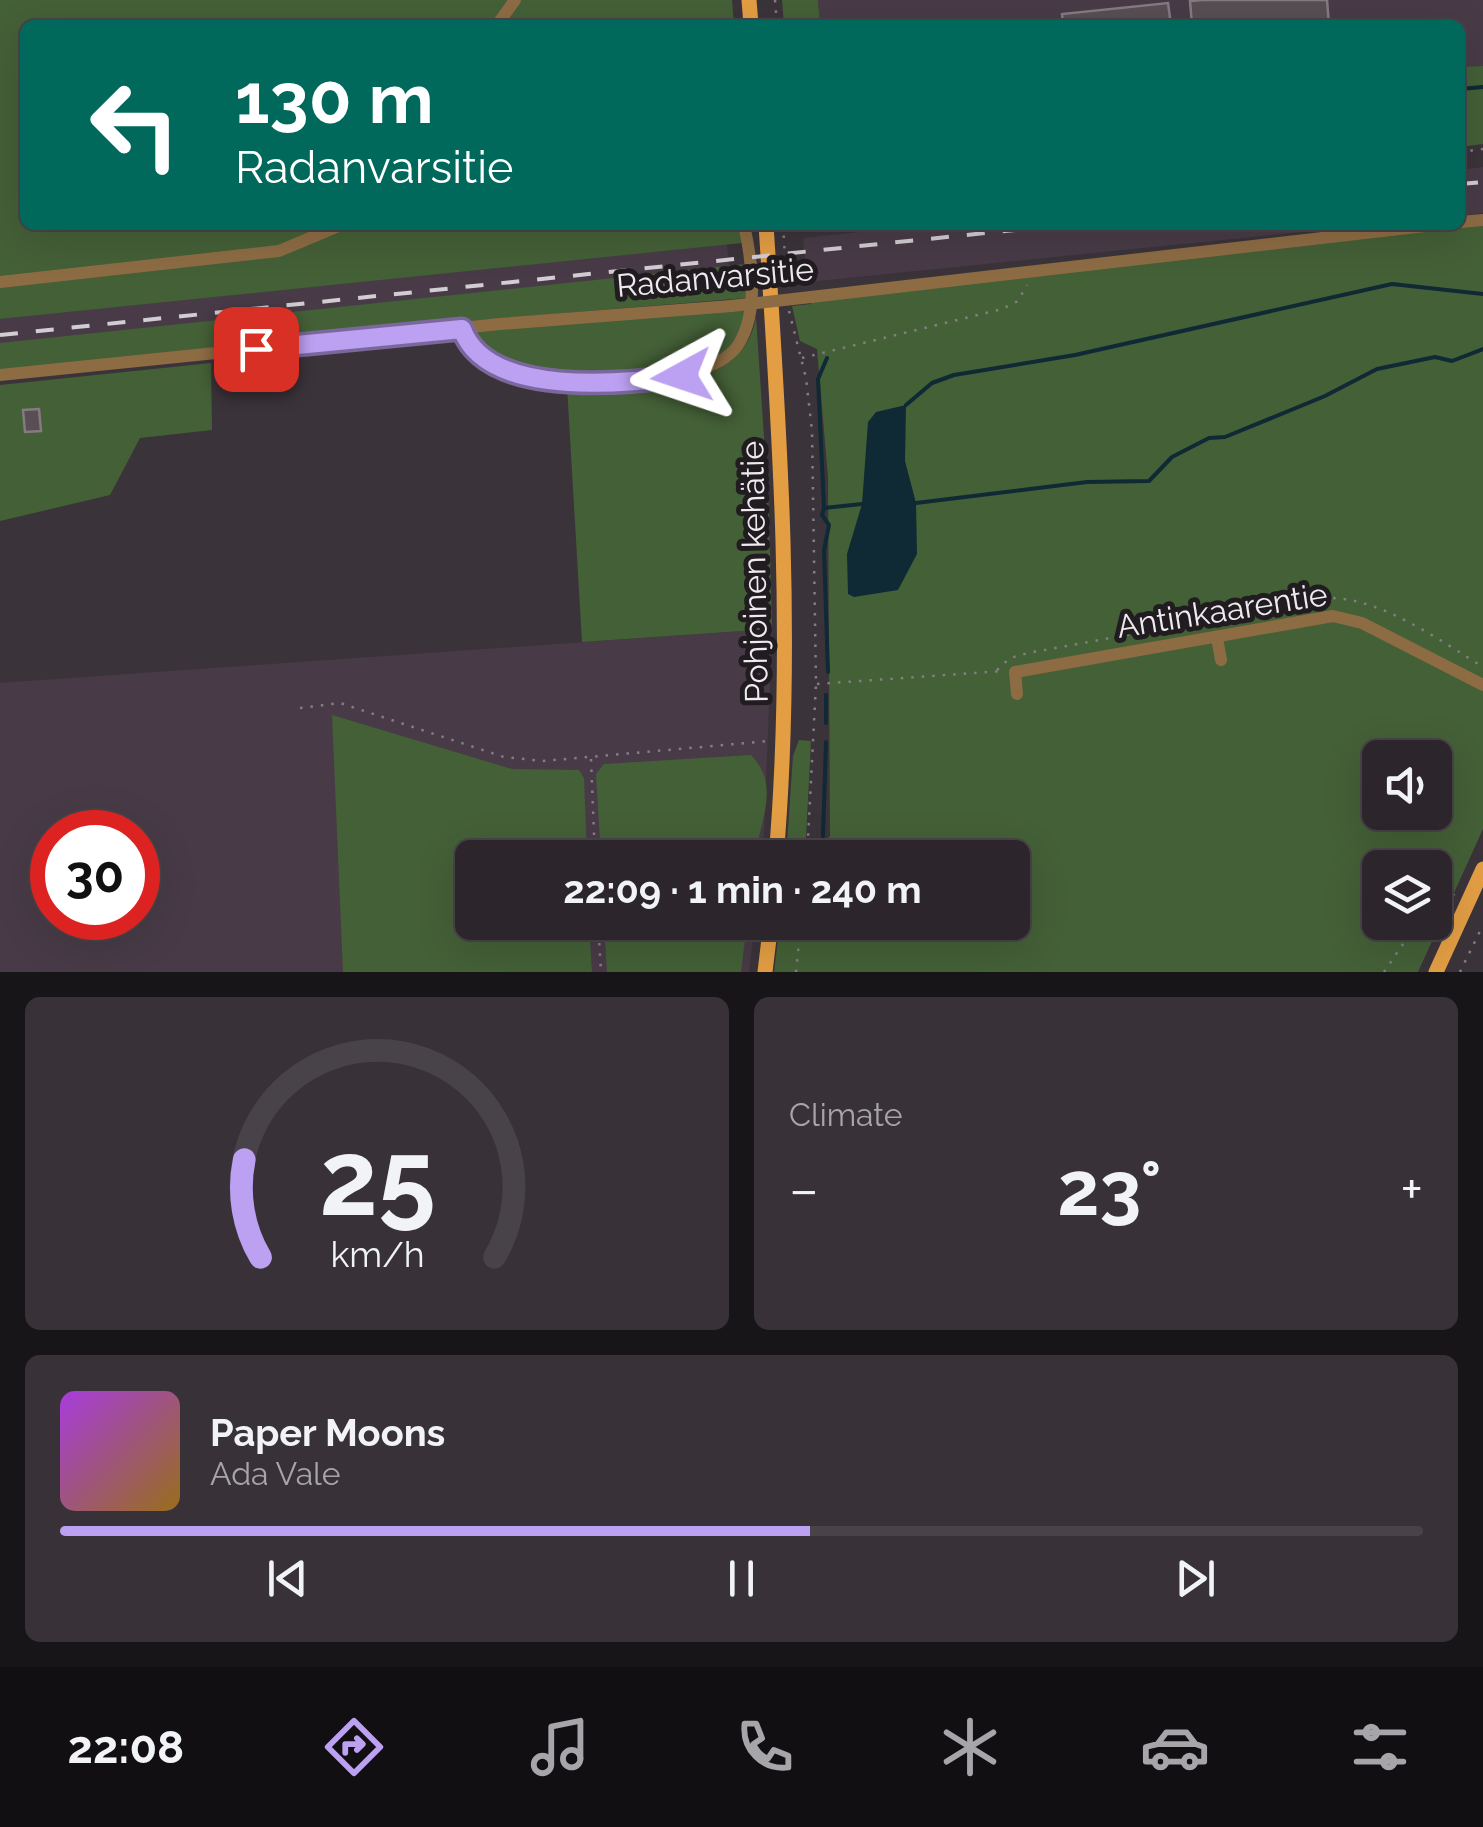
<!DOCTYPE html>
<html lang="en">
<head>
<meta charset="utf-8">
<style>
	body { margin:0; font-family:Raleway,sans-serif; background:#383238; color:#f1f3f6; height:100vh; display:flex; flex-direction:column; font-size:38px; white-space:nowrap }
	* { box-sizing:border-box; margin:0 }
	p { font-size:32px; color:#a6a5a9 }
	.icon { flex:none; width:55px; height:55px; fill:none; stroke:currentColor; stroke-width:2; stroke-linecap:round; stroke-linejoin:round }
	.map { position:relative; height:972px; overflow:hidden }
	.panel { display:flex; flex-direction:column; gap:25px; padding:25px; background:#181518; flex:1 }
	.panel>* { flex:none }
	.guide { position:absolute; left:20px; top:20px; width:1445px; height:210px; border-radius:15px; box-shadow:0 10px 40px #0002,0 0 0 2px #484348; background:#00695c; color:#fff; overflow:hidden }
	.buttons { position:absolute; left:1362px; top:740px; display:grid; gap:20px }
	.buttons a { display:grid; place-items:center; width:90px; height:90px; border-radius:15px; background:#2c262c; box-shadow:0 10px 40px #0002,0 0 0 2px #484348; font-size:50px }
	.speed { position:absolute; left:30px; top:810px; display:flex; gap:20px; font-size:50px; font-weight:700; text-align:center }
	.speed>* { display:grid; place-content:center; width:130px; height:130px; border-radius:50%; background:#2c262c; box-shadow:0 10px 40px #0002,0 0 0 2px #484348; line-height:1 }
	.speed .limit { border:15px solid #d22; background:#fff; color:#111 }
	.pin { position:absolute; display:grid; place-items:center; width:85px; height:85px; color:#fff; margin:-42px; border-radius:20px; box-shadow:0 5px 15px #0006 }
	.me { position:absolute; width:110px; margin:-55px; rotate:265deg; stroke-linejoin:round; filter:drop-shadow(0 0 8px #0008) }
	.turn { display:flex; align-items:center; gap:35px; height:210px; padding:0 50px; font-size:45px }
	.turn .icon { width:130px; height:130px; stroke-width:2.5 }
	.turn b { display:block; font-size:70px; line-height:85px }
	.big { font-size:75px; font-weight:700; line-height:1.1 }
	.panel .card { flex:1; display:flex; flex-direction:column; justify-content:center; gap:15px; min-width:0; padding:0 35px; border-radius:15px; background:#383238 }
	.panel .dial { align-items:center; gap:0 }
	.dial svg { height:260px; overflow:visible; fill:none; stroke:#484348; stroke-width:7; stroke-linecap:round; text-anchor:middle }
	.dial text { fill:#f1f3f6; stroke:none }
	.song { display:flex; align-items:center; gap:30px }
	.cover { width:120px; height:120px; border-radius:15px; background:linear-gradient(135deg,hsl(280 70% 55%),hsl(40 70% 35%)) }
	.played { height:10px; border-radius:5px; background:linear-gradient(90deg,#bca0f2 55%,#484348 55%) }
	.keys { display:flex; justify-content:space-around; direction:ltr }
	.heat { display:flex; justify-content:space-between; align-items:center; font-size:55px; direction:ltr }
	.panel .tiles { flex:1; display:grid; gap:25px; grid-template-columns:1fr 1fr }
	.card:last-child { grid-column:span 2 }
	.trip { position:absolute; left:455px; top:840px; width:575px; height:100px; border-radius:15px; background:#2c262c; box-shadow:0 10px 40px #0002,0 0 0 2px #484348; font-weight:700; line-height:100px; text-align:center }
	.dock { display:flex; height:160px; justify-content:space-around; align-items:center; background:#120f12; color:#a6a5a9 }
	.dock .icon { width:70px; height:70px }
	.dock .selected { color:#bca0f2 }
	.dock b { font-size:45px; color:#f1f3f6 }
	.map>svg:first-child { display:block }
	.built { fill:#483b47; fill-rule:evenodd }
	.green { fill:#446037; fill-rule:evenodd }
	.water { fill:#0f2935 }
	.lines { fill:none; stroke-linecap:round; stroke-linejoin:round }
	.stream { stroke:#0f2935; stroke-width:4 }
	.building { fill:#584e54; stroke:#867a81; stroke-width:2.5 }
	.path { stroke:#847d84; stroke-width:2.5; stroke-dasharray:2.5 8; stroke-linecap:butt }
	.minor { stroke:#8d6c44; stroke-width:12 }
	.major { stroke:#e39e44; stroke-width:15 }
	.rail { stroke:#d2cdd2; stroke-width:4; stroke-dasharray:18 18; stroke-linecap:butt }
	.minor-bridge { stroke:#8d6c44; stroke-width:12 }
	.route-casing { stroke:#7a689d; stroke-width:25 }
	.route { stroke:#bca0f2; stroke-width:18 }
	.labels { text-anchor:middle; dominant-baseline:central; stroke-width:10; stroke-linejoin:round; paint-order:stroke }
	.street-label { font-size:32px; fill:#efeaef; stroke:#201c20 }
</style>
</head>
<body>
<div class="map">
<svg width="1483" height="972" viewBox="0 0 1483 972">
	<rect width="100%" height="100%" fill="#3b333a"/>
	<path class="built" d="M818,0H1483V66L1460,67V25H820Z
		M1483,167V213L1460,216V170Z
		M925,225H1371L807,282L803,238Z
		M727,244L731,289L0,365V319Z
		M772,629L763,857L472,858V922L755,923L749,972H0V683ZM52,832H138V918H52Z"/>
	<path class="green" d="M0,0H508L490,25H25V225H331L278,246L0,277Z
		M520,0H732L734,25H503Z
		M782,0H818L820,25H784Z
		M1483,66V144L1460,147V67Z
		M1483,223V829L1418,972H774L780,923L1012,922V858L809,857L830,836L828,477L817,349L800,341L792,306L811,304V300ZM1380,758H1435V812H1380ZM1380,868H1435V922H1380Z
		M352,225H739L742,243L0,319V285L282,256Z
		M746,264V298L398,327L0,371V343Z
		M747,310C741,332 729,354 707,365C670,384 521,382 486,357C481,353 475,345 471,339L476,330Z
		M756,317L769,512L772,629L582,642L567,386C628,383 742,399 756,317Z
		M211,363L212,430L140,438L110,495L0,521V385Z
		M332,715L512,769L579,770L584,778L587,857L472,858V922L589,923L592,972H343Z
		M799,740L811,741L805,857H786L793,756Z
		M751,755C781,786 760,820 755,857H601L596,774L604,764Z
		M604,923H747L741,972H607Z"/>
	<path class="water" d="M906,405L905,461L916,503L917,554L898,590L854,597L848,594L847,554L862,504L868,422L876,412Z"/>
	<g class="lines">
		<path class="stream" d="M1460,89L1483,87
			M827,358L818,379L824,508L862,504
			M906,405L932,383L954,375L1075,355L1392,284L1483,294
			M916,503L1087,482L1149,481L1172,457L1209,438L1225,437L1325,396L1377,369L1435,357L1452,361L1483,349
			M824,508L822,515L829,525L824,550L828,672
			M826,695V723
			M823,836L826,742"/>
	</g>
	<path class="building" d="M1202,0H1327L1329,25H1192L1190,1Z
		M1168,3L1171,25H1063L1062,14Z
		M39,409L41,431L25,432L23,410Z"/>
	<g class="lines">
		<path class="path" d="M775,0L777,25
			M1460,152L1483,149
			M783,225L787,288
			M789,311L806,378L812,431L816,684L807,858
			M802,358L1002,309L1018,301L1027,285
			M997,670L1010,658L1028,653L1330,598C1381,598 1441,641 1483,667
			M817,684L1003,671
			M300,708L340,703L504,757L543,761L769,741
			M591,759L595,858
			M1435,907L1456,893
			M598,922L601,972
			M796,972L801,922
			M1384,972L1418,922
			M1460,972L1483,925"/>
		<path class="minor" d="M497,25L515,0
			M1460,222L1483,220
			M0,282L279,251L341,225
			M811,297L1434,225
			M462,329C467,344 474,356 489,364C537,390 704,395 738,345C759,313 752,260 744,225
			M0,375L500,324L731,306
			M1217,638L1221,660
			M1017,694L1015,672L1333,616L1362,623L1483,685"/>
		<path class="major" d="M749,0L751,25
			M766,225C780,436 794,646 776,858
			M765,972L771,922
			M1436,972L1483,869"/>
		<path class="rail" d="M1460,184L1483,182
			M0,335L1063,225"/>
		<path class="minor-bridge" d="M731,306L811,297"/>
	</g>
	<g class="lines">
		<defs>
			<path id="route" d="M256,349L462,329C487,398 623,384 682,376"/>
		</defs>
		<use href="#route" class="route-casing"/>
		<use href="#route" class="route"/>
	</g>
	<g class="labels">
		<g class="street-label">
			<text transform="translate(715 277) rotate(-5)">Radanvarsitie</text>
			<text transform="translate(754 572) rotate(-91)">Pohjoinen kehätie</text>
			<text transform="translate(1222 610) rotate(-9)">Antinkaarentie</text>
		</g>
	</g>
</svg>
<div class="buttons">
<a><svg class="icon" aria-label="sound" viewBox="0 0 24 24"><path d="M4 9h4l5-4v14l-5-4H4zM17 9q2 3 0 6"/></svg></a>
<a><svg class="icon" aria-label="layers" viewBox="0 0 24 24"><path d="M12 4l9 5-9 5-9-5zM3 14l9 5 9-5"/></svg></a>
</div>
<div class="speed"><div class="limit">30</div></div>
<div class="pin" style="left:256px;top:349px;background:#d93025"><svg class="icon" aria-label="arrive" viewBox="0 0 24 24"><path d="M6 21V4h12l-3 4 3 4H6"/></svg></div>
<svg class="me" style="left:682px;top:376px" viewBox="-20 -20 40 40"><path d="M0-17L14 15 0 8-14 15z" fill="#bca0f2" stroke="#fff" stroke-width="4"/></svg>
<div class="trip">22:09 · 1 min · 240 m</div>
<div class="guide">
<div class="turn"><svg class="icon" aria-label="left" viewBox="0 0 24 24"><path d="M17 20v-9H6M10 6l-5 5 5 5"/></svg><div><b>130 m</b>Radanvarsitie</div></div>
</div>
</div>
<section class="panel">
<div class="tiles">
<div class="card dial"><svg viewBox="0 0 100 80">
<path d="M14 69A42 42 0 1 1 86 69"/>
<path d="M14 69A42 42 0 0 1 9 39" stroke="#bca0f2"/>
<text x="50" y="56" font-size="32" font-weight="700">25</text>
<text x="50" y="72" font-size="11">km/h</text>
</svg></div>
<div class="card"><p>Climate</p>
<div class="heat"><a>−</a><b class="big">23°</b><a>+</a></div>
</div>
<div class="card">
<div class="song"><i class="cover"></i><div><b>Paper Moons</b><p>Ada Vale</p></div></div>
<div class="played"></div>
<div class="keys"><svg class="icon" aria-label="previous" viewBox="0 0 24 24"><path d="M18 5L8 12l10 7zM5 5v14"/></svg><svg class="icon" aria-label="pause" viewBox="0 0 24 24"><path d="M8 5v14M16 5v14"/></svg><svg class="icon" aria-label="next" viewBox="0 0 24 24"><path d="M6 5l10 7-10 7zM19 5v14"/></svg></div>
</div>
</div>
</section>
<nav class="dock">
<b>22:08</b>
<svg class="icon selected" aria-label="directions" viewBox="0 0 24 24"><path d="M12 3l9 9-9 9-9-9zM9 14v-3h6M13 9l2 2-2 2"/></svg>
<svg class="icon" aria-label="music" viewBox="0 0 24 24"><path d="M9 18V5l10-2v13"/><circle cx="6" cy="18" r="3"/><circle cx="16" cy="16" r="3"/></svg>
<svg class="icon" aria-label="phone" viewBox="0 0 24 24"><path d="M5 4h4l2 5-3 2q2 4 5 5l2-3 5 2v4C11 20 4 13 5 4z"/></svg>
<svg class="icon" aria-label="climate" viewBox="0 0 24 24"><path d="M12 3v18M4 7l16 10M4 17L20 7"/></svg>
<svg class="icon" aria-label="car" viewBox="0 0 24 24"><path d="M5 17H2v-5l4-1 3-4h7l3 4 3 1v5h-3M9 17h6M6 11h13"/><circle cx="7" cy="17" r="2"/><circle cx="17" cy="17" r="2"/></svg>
<svg class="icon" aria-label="filters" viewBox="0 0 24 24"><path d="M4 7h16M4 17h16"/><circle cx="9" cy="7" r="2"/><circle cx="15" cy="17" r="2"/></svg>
</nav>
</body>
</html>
